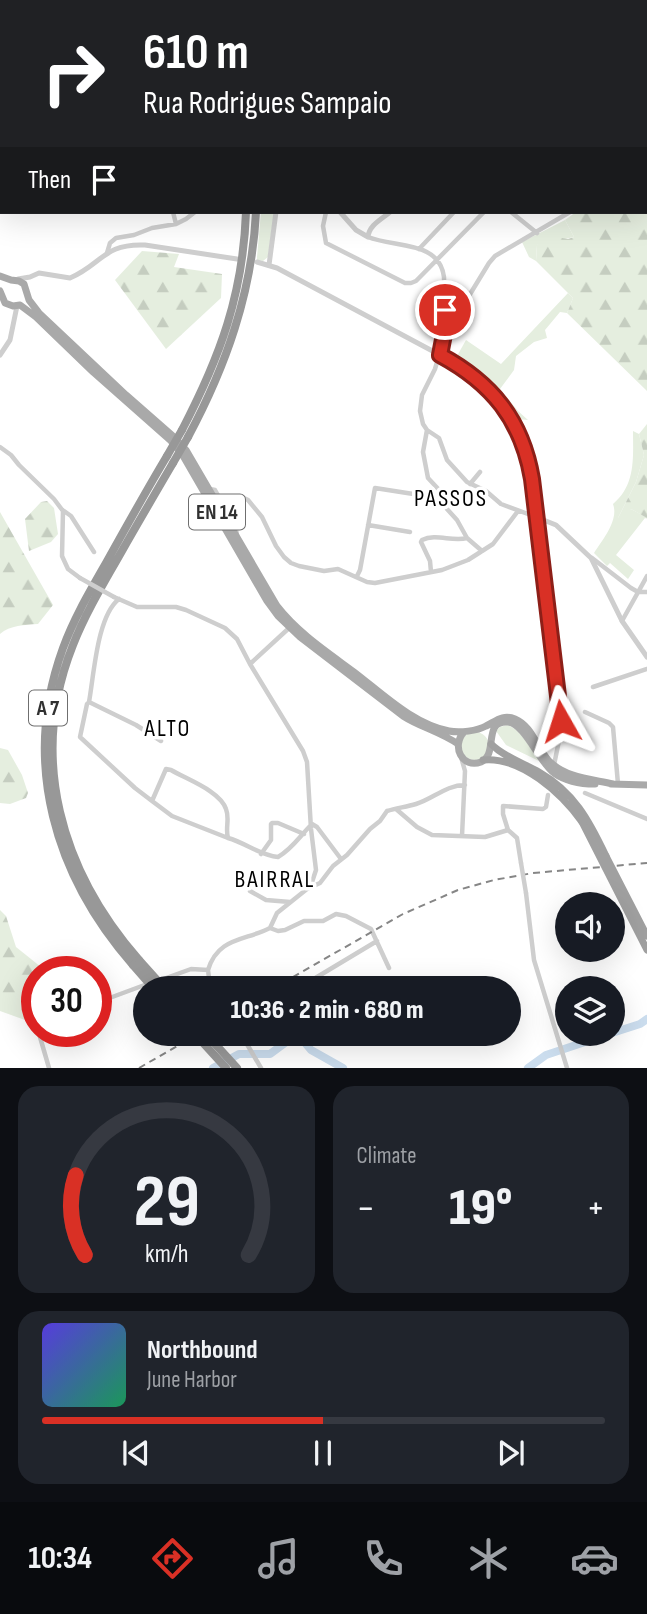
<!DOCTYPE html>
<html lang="en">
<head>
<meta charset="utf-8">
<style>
	body { margin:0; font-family:"Sofia Sans Condensed",sans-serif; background:#20242c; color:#f1f3f6; height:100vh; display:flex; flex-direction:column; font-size:26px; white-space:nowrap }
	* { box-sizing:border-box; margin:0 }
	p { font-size:23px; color:#9ea1a6 }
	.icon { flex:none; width:38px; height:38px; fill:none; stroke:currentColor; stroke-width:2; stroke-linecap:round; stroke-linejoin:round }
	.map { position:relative; height:1068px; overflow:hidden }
	.drawer { display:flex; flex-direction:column; gap:18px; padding:18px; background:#0d0f14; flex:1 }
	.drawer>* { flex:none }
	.banner { position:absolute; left:0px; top:0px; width:648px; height:214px; box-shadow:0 7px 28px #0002; background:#202124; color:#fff; overflow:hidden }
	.fabs { position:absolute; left:555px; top:892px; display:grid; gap:14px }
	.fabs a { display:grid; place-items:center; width:70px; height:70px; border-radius:50%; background:#171b24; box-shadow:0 7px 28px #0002; font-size:35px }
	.speed { position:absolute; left:21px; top:956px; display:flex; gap:14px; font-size:35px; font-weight:700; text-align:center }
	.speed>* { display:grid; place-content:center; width:91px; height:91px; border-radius:50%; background:#171b24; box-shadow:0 7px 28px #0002; line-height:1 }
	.speed .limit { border:10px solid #d22; background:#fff; color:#111 }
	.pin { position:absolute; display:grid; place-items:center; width:60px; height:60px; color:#fff; margin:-30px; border:4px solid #fff; border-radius:50%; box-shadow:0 2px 7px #0007 }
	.me { position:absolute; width:77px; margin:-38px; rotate:354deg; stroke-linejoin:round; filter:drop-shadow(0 0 5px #0008) }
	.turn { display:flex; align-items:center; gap:24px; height:147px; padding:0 28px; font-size:32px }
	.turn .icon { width:91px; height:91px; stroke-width:2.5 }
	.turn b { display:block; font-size:49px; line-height:60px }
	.then { display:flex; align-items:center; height:66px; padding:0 28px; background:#0003; gap:14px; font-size:26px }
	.big { font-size:52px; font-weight:800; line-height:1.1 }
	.drawer .card { flex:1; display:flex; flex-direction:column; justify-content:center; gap:10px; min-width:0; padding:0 24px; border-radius:21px; background:#20242c }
	.drawer .dial { align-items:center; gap:0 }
	.dial svg { height:182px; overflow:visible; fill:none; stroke:#363941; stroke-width:7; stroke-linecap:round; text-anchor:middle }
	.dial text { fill:#f1f3f6; stroke:none }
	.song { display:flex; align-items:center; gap:21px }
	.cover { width:84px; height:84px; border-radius:10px; background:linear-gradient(135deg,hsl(250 70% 55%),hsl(150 70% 35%)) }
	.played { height:7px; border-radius:4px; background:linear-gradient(90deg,#d93025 50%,#363941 50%) }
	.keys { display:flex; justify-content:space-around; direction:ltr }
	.heat { display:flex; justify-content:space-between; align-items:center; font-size:38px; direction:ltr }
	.drawer .tiles { flex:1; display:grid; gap:18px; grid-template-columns:1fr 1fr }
	.card:last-child { grid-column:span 2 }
	.trip { position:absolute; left:133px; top:976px; width:388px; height:70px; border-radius:35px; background:#171b24; box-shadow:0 7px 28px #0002; font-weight:800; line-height:70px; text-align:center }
	.menu { display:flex; height:112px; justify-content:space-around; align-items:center; background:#090b0e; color:#9ea1a6 }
	.menu .icon { width:49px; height:49px }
	.menu .selected { color:#d93025 }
	.menu b { font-size:32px; color:#f1f3f6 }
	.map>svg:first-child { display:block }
	.green { fill:#e5eedf }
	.forest { fill:url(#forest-firs) }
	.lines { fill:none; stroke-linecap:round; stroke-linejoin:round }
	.river { stroke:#cbddee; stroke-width:8 }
	.minor { stroke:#cecece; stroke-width:4.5 }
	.tertiary { stroke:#cecece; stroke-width:5 }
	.primary { stroke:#a9a9a9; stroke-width:7 }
	.trunk { stroke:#a0a0a0; stroke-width:7 }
	.motorway { stroke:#989898; stroke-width:8 }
	.rail { stroke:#868686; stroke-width:2; stroke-dasharray:7 5; stroke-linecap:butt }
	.minor-bridge { stroke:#cecece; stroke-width:4.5 }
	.trunk-bridge { stroke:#a0a0a0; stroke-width:7 }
	.motorway-bridge { stroke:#989898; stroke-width:8 }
	.route-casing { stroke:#8d1f18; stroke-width:18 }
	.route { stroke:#d93025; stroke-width:12 }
	.labels { text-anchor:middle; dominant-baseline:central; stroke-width:7; stroke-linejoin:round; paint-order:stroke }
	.shield { fill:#fff; stroke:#6f6f6f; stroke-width:2 }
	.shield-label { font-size:21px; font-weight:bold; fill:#313131 }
	.neighbourhood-label { font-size:24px; letter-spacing:2px; fill:#000; stroke:#fff }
</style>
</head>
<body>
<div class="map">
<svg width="647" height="1068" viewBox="0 0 647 1068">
	<defs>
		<pattern id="forest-firs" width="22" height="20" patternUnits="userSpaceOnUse" patternTransform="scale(1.75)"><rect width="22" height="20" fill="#e5eedf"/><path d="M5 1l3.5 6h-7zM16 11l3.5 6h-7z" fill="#c5cdc0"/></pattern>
	</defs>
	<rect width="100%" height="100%" fill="#fff"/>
	<path class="green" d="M261,212H274L268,257L263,261L257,260V257Z
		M565,220L574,237L537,245L536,261L529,257L522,242Z
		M568,293L573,298L567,313L560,312L545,330L547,338L534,342L516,356L514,370L500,389L518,411L528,420L518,419V424L487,380L471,366L457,356L466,340L501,364Z
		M633,431L639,434L644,455L636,482L618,518L631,509L646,517L647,519L645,518L616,555L634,570L628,579L610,563L607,566L594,553C603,539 619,520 613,504C636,485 633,457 633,431Z
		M507,725C522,730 530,749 539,761L506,745L496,731L500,727Z
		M461 746a14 14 0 1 1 28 0a14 14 0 1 1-28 0Z"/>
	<path class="forest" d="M646,204L647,205V391L567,313L573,298L536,261L537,245L549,236L568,239L574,237L565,220L576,212H646Z
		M142,251L179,254L174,267L222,274L221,298L166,349L115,280Z
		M647,424V518L631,509L625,520L618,518L636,482L644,455L639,434Z
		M47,501L54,508L58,534L51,542L29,551L25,519L41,502Z
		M0,512L53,605L38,624C25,625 10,625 0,634Z
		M0,748L8,750L22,775L28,793L26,798L10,804L0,803Z
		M0,910L6,916L16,947L46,971H37V1016L25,1020L0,1011Z"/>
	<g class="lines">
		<path class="river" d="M612,1033L640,1024L647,1019
			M213,1068L239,1054H270L293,1037L301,1038L311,1050L343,1068
			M528,1068L546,1055L609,1034"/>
		<path class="minor" d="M81,0V2
			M392,0L394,2
			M446,2L447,0
			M554,2L556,0
			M646,87L647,86
			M646,119L647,120
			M0,152H2
			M646,174L647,173
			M173,212L176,224
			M326,212L323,226L326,243L405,283H411L416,281L484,212
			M511,212L537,233
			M368,237C395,248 439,240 444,277L445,335L435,369L422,395L420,411L423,424L427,430L439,438L447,460L467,482L486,491L501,504L536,517L561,712V731L554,765
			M419,249L454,212
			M107,253L110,243L116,238L134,235L152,228L176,224L186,219L195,212
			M447,332L489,263L495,256L570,212
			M427,430L423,452L428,478L442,493L446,500L447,509L457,520L467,538L482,551
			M0,447L11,455L19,465L54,499L63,511L62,556L68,569L80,578
			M470,484L480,472
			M210,489L215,490L227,511L235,512
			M64,511L71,516L94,552
			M368,525L410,532
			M237,535C237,529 233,526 233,521C232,515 236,507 237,501L244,498L248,500L262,517L276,546L284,557L291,563L299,566L324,571L338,569L367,582L375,583L442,570L468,560L493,544L518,511
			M592,558L631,588L638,592H647
			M431,572L430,561L421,542L422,540C436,533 452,542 467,538
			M357,576L360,570L375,488L439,498L443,495
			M114,597L137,607H176L186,610L225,628L237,639L250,664L303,751L307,762L311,829L316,870L312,882L307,889
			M622,621L647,576
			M250,664L288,629
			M593,687L647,669
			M89,702C94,675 97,616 119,599
			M585,712L609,723L613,727L618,784
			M461,757L465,771L462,836
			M585,793L647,819
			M152,801L135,788L80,737L87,704L89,702L136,725L161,741
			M396,809L417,827L432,835L485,837L508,830
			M312,824L317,827L341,859
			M228,838L172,816L152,801L166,769L171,770C188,780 220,791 226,809C230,819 225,828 228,838C246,843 259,855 278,857C292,849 300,836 311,825
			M261,854L271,840V824L272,823H278L304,834
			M521,863L517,838L508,830L503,814V806L543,809L546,807L548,795
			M250,891L266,900L290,902
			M526,893L534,960L567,1068
			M270,928L278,931L285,930L304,921H323L336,914L346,916L371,929L389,968
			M208,970C218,937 245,941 270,928L277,913L307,889L320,883L333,866L347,855L370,829L380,821L387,811C396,808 406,807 416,804C433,799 446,785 465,785
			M208,970L209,978L214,989
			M158,981L191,969L208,970
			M297,989L377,941
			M96,1003L150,983
			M42,1031L40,1037L49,1068
			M241,1034L261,1068"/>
		<path class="tertiary" d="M312,0L314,2
			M148,2L156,0
			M637,2L640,0
			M0,26H2
			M340,212L356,230L368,237C369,225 382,219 390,212
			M257,262L277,268L440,355C512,395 529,437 536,517L556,525L591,558L622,621L647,657
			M269,265L276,212
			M18,279L30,277L39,273L70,278C101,265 104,243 145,245L237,259
			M0,355L10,340L17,306"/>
		<path class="primary" d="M0,276L11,280L19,281L24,284L29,300L39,313L126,395L175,438L186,450L277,606C298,633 327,652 354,672C383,694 413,724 449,731C460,733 477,731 486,726C496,721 503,714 515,719C532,726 537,748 549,761C566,778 591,779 613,784
			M0,291L5,303L13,306L20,305L36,317L93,372L171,441L182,454L267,601L278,616L300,637L403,716C420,727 441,732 458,744
			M464,732C451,746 462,769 481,762C499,754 482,720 508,722C525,724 539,762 554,773C567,782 580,784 595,784
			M611,784L647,785"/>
		<path class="trunk" d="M491,744C504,757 523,763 539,772C574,792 589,820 606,856
			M483,760C521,756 562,794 582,822"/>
		<path class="motorway" d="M205,0L206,2
			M217,0V2
			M182,430C220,357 243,295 246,212
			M188,437C226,366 252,293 256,212
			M139,960C61,871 28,758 73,645C86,612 105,581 122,551C139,521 156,492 173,463
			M133,965C55,876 21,763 63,648C74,618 90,591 106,563C126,527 146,491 167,456
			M206,1034L237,1068"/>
		<path class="rail" d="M272,989L403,914L458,890L494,880L533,873L647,863
			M139,1068L198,1034"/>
		<path class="minor-bridge" d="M80,578L114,597
			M521,863L526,893"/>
		<path class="trunk-bridge" d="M582,822L647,950
			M606,856L647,936"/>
		<path class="motorway-bridge" d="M167,456L182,430
			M173,463L188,437
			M139,960L165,989
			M133,965L154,989
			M195,1034L226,1068"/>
	</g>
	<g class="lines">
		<defs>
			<path id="route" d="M445,310V329L440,355C492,383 522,420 532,479L561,721"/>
		</defs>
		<use href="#route" class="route-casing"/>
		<use href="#route" class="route"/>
	</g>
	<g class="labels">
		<g class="shield">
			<rect x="189" y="494.5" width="56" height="35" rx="5"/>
			<rect x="29" y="690.5" width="38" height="35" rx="5"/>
		</g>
		<g class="shield-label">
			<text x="217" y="512">EN 14</text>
			<text x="48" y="708">A 7</text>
		</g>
		<g class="neighbourhood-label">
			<text x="451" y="498">PASSOS</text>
			<text x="168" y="728">ALTO</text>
			<text x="275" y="879">BAIRRAL</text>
		</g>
	</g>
</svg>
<div class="fabs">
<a><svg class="icon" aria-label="sound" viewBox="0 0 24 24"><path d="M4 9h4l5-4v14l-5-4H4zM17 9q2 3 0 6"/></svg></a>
<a><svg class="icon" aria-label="layers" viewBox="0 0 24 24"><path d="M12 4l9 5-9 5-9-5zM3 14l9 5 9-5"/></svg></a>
</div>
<div class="speed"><div class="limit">30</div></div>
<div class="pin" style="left:445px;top:310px;background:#d93025"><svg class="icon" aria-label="arrive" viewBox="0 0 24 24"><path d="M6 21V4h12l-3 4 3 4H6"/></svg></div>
<svg class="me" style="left:561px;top:721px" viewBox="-20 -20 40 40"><path d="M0-17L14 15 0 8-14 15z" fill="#d93025" stroke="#fff" stroke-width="4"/></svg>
<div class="trip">10:36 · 2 min · 680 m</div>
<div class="banner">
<div class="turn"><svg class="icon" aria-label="right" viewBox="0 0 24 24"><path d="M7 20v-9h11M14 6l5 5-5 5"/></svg><div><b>610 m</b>Rua Rodrigues Sampaio</div></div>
<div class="then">Then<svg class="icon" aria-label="arrive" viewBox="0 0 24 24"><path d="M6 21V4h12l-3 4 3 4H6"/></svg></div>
</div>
</div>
<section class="drawer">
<div class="tiles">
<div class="card dial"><svg viewBox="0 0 100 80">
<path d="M14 69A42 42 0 1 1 86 69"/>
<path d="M14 69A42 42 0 0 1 10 34" stroke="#d93025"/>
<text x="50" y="56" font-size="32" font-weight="700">29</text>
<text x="50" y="72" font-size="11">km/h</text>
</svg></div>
<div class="card"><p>Climate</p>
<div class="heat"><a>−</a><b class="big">19°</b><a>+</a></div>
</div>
<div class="card">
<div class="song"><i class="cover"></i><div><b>Northbound</b><p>June Harbor</p></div></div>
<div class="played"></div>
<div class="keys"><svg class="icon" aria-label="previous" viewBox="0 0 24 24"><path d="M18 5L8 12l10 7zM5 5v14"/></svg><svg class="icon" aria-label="pause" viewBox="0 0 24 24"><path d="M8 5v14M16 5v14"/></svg><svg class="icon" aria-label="next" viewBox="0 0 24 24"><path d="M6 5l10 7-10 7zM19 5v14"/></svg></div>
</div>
</div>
</section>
<nav class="menu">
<b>10:34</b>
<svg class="icon selected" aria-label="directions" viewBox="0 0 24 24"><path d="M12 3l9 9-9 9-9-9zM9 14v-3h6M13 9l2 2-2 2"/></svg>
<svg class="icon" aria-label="music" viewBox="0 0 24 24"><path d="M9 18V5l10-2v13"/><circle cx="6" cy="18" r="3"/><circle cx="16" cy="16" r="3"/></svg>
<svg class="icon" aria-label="phone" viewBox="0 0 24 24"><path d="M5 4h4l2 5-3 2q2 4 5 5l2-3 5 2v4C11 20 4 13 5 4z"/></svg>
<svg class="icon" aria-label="climate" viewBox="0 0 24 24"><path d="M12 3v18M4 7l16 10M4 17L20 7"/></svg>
<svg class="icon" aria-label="car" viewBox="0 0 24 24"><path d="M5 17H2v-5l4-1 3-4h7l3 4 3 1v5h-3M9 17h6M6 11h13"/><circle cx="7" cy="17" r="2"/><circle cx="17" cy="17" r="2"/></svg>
</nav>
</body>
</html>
